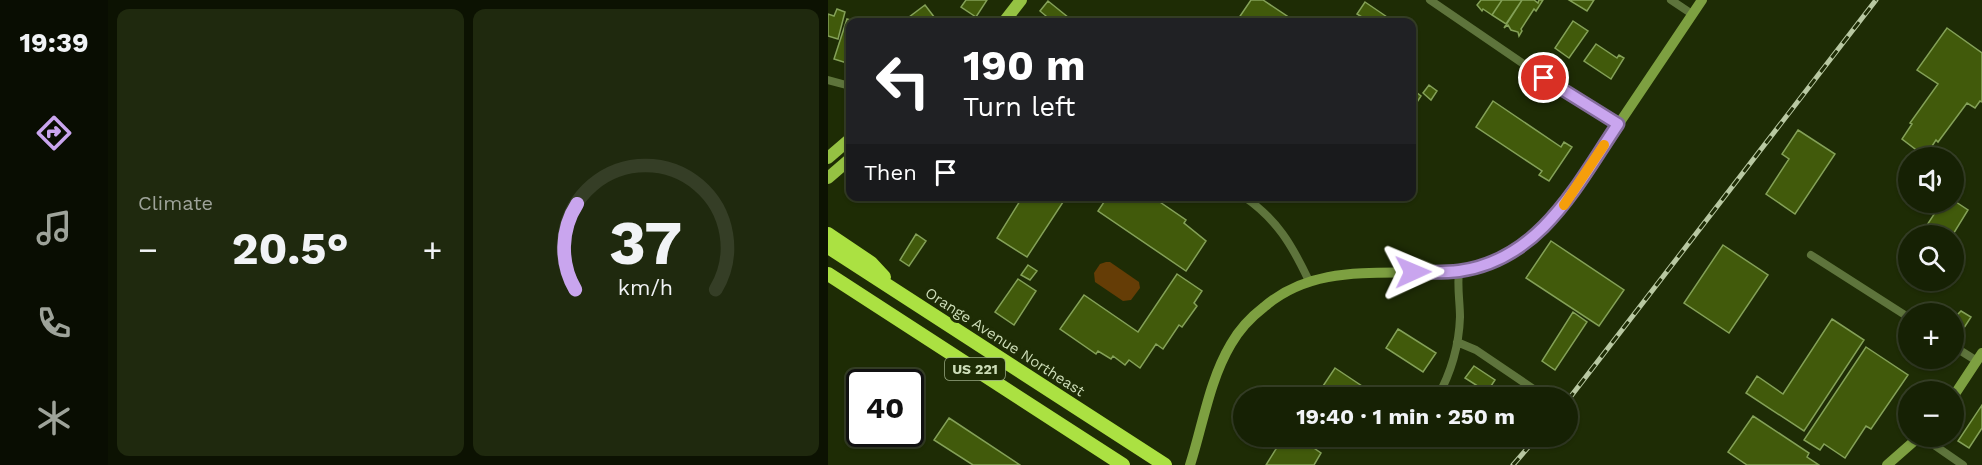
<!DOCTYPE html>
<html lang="en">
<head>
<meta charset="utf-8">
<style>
	body { margin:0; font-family:"Work Sans",sans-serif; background:#1f290e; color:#f1f3f6; height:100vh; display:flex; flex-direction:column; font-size:22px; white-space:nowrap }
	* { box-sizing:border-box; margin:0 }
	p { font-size:20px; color:#9ea39a }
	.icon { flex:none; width:33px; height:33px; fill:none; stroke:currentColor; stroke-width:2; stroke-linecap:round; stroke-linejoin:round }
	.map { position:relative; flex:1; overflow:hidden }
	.sheet { display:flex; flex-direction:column; gap:9px; padding:9px; background:#0c1202; width:720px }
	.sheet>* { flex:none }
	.guide { position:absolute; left:18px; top:18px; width:570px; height:183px; border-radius:12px; box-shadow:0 2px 4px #0004,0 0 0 2px #353e26; background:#202124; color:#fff; overflow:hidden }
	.fabs { position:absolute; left:1070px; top:147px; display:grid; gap:12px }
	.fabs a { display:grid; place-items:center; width:66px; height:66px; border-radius:50%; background:#162104; box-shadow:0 2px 4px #0004,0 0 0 2px #353e26; font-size:30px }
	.speed { position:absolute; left:18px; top:369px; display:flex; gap:12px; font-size:30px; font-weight:700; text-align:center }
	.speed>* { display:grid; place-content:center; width:78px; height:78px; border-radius:50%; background:#162104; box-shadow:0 2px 4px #0004,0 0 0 2px #353e26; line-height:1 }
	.speed .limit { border:3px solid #111; border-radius:9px; background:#fff; color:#111 }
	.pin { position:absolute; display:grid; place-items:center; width:51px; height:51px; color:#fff; margin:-26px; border:3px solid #fff; border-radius:50%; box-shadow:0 2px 6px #0007 }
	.me { position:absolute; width:66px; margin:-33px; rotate:89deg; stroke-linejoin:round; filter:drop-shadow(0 0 4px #0008) }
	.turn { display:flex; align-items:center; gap:21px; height:126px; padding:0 18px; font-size:27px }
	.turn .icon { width:78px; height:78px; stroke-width:2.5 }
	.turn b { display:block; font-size:42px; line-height:51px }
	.then { display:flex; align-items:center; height:57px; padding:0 18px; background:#0003; gap:12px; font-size:22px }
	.big { font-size:45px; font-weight:700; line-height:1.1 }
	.sheet .card { flex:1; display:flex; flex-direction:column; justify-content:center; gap:9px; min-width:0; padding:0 21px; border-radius:12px; background:#1f290e }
	.sheet .dial { align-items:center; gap:0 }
	.dial svg { height:156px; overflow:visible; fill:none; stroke:#353e26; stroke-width:7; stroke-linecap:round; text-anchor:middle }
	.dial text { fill:#f1f3f6; stroke:none }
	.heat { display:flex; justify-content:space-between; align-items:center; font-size:33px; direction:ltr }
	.sheet .tiles { flex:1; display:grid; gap:9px; grid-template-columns:repeat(2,1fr) }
	.trip { position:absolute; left:405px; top:387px; width:345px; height:60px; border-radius:30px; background:#162104; box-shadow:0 2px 4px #0004,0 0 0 2px #353e26; font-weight:700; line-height:60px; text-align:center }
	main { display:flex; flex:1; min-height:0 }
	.menu { display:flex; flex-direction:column; width:108px; justify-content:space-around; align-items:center; background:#090d02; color:#9ea39a }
	.menu .icon { width:42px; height:42px }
	.menu .on { color:#c9a5ee }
	.menu b { font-size:27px; color:#f1f3f6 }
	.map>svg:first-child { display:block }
	.green { fill:#653d06 }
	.building { fill:#415a0b; stroke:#84a158; stroke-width:1.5 }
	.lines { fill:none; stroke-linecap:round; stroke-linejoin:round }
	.street { stroke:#5e743c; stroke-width:8 }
	.secondary { stroke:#7da041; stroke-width:10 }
	.primary { stroke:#95c243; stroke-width:12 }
	.highway { stroke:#abe142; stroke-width:14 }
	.rail-casing { stroke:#b8c8a2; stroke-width:5 }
	.rail { stroke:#1e2c05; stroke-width:3; stroke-dasharray:9; stroke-linecap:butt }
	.route-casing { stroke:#836b9b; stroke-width:15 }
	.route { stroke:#c9a5ee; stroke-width:10 }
	.slow { stroke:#f59e0b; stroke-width:10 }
	.labels { text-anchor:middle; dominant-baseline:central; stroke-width:6; stroke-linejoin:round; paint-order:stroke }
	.shield { fill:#1e2c05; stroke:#98a882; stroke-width:1.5 }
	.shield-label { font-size:14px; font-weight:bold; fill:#cdddb8 }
	.street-label { font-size:15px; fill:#cdddb8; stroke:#1e2c05 }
</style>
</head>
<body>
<main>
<nav class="menu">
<b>19:39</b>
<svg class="icon on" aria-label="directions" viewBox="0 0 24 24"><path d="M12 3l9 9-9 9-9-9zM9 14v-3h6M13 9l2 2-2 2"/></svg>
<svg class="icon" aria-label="music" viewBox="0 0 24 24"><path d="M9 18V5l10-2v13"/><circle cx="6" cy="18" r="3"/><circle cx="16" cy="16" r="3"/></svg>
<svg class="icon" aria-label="phone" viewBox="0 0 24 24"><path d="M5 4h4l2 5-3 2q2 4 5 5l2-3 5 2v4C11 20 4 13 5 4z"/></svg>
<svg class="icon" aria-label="climate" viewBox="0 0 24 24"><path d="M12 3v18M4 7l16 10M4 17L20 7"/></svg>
</nav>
<section class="sheet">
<div class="tiles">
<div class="card"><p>Climate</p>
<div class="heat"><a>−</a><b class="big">20.5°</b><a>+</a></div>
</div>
<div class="card dial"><svg viewBox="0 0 100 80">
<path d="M14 69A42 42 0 1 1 86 69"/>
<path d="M14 69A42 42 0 0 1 15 25" stroke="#c9a5ee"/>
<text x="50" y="56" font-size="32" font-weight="700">37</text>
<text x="50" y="72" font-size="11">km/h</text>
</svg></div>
</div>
</section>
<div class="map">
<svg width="1154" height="465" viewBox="0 0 1154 465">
	<rect width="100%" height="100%" fill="#1e2c05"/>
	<path class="green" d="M278,262H282L311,282L312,288L303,300L295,301L267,282L266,273L272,264Z"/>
	<path class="building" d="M138,0H159L148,17L133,7Z
		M423,0H435L468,22H408Z
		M653,0H674L664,15L655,9L654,11L649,5Z
		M674,0H694L678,24L664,15Z
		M694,0H706L710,3L711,0H715L708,11L706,9L693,29L694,31L691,36L690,32L683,30L680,25L676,28Z
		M741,0H766L759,11Z
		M220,1L246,22H213L218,16L212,11Z
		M537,2L565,21L564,22H542L529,14Z
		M97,5L110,22H67L77,20Z
		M9,9L17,12L10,39L0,36V14L6,16Z
		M19,19L30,22H22V64L6,59Z
		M745,21L760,31L741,58L727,48Z
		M1119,28L1154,53V102L1152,101L1147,108L1139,103L1110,142L1108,140L1102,149L1107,153L1104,158H1099L1074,139L1084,124L1082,123L1110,84L1089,70Z
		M768,44L789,58L791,55L796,58L783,79L756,61Z
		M601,85L609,91L603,100L595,93Z
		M584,89L593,96L584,110Z
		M665,101L733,147L736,142L744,147L721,181L711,175L714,171L648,127Z
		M970,130L1007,154L967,214L938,194L961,159L954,154Z
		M195,196H239L199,257L169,238Z
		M280,196H323L358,220L356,223L378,241L358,271L270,211Z
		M1125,200L1140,210L1124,236H1108L1105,234L1107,231L1099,225L1114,202H1125Z
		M88,234L98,241L81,266L72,260Z
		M723,241L796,290L771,326L698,278Z
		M895,245L940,275L901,333L856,303Z
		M200,265L209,271L202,280L193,275Z
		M349,274L374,291L366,303L369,306L354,327L351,325L335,349L328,344L312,368L301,360L297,365L285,356L283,359L270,351L268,354L232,329L256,295L310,332Z
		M190,279L208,291L186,325L167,312Z
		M1133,311L1143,317L1132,334L1125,330V319Z
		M745,312L759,322L727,370L714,361Z
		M1004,319L1036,340L976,431L918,393L929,376L955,394Z
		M570,329L608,353L595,372L558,348Z
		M1038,347L1080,375L1043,429L1038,426L1017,458L996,444L992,450L976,440Z
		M646,366L667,380L659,392L637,378Z
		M507,368L543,392L540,398H487Z
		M82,391L94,398L82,415Z
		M1154,405V428L1141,448L1130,441Z
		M925,416L981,453L979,457L991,465H919L900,452Z
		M121,418L192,465H145L106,440Z
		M437,436H468L493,453L486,465H438L448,449L434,440Z"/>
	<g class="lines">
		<path class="street" d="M602,0L716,78L790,124
			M843,0L864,14
			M0,80L22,86
			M415,196C449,219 464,245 481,281
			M983,255L1080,317
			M629,342L648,350L710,392
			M1125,346L1149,361
			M609,398C623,373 631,346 632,317C632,302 629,287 631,271
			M1093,436L1135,465
			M550,444L566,436"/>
		<path class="secondary" d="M1125,397L1154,353
			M362,465C375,425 381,381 403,344C411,330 423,317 436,307C505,247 599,292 676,257C705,243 724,219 743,195L874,0
			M1059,465L1092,436"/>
		<path class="primary" d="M176,22L193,0
			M0,158L22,139
			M0,178L22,159"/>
		<path class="highway" d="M0,234L43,263L56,277
			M0,247L337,465
			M0,274L295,465"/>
		<defs>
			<path id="rail" d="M740,400L1048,0
				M685,465L710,436"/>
		</defs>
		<use href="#rail" class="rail-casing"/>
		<use href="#rail" class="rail"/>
	</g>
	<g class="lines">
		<defs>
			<path id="route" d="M585,272C600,272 616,273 631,271C712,260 749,185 790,124L716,78"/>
		</defs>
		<use href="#route" class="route-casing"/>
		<use href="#route" class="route"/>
		<path class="slow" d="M736,205L776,145"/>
	</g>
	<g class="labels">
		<rect class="shield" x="117" y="358" width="60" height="22" rx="4.5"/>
		<g class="shield-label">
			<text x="147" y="369">US 221</text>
		</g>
		<g class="street-label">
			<text transform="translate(177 342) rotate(33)">Orange Avenue Northeast</text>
		</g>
	</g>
</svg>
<div class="fabs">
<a><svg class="icon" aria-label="sound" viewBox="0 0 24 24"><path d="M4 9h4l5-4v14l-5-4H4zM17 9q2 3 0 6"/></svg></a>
<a><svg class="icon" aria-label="search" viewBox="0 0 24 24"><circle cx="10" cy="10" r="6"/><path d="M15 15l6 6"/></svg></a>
<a>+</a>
<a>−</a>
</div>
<div class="speed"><div class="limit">40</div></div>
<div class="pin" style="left:716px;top:78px;background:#d93025"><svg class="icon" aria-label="arrive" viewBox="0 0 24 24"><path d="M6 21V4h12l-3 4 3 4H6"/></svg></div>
<svg class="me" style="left:585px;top:272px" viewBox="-20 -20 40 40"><path d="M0-17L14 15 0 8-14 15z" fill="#c9a5ee" stroke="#fff" stroke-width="4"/></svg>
<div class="trip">19:40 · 1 min · 250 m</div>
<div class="guide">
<div class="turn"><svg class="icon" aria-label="left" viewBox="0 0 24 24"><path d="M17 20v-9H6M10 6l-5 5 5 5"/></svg><div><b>190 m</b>Turn left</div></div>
<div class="then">Then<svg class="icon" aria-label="arrive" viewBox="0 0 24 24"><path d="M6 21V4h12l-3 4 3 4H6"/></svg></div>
</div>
</div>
</main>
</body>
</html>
